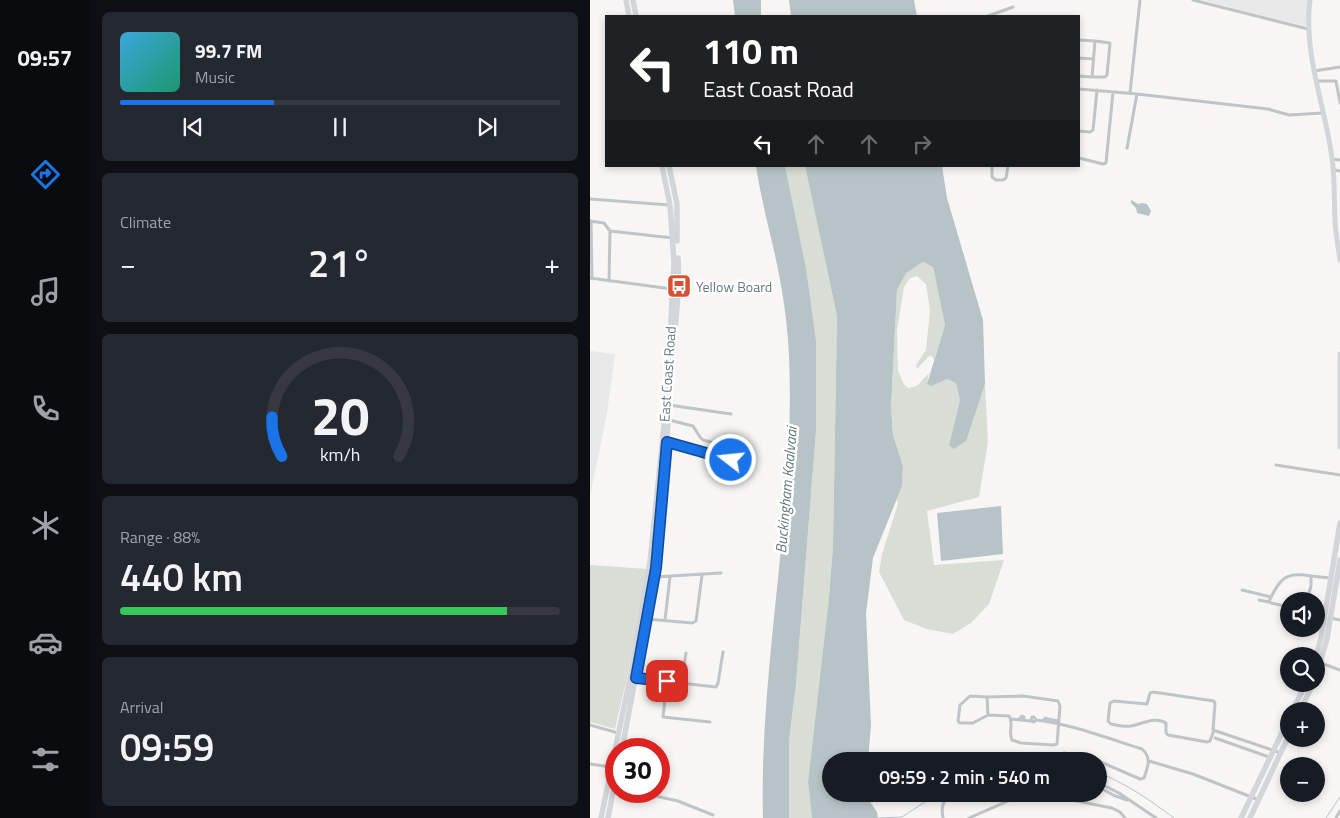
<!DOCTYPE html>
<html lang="en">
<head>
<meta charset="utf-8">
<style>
	body { margin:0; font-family:"Titillium Web",sans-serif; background:#242831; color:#f1f3f6; height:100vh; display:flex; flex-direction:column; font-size:19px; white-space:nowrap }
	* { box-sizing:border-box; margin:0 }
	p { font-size:16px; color:#9ea1a6 }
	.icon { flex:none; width:28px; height:28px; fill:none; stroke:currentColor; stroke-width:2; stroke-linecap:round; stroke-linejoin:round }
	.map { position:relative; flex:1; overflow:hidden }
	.panel { display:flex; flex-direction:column; gap:12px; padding:12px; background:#0d0f14; width:500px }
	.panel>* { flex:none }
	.top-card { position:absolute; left:15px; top:15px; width:475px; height:152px; border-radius:0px; box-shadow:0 2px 8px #0003; background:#202124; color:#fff; overflow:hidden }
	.fabs { position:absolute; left:690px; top:592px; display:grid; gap:10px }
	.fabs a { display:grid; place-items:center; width:45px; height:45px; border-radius:50%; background:#171b24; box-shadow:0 2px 8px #0003; font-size:25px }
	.speed { position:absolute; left:15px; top:738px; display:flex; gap:10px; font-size:25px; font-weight:700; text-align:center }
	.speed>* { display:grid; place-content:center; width:65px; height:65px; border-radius:50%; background:#171b24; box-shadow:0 2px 8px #0003; line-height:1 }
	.speed .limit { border:8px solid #d22; background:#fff; color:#111 }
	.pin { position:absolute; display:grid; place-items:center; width:42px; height:42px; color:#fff; margin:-21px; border-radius:10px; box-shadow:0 2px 8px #0006 }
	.me { position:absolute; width:55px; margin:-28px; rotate:286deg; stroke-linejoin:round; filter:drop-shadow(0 0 4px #0008) }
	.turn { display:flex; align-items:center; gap:18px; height:105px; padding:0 15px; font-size:22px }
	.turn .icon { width:65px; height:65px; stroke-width:2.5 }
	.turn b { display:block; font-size:35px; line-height:42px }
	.lanes { display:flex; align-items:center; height:48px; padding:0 15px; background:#0003; justify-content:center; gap:25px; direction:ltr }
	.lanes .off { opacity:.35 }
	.big { font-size:38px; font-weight:600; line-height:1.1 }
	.panel .tile { flex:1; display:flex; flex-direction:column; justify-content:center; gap:8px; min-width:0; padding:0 18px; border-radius:8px; background:#242831 }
	.panel .dial { align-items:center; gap:0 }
	.dial svg { height:130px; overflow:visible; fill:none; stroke:#363941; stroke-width:7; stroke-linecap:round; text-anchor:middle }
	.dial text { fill:#f1f3f6; stroke:none }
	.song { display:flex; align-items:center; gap:15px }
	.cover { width:60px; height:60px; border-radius:8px; background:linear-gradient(135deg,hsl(200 70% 55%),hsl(160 70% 35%)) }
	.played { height:5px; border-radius:2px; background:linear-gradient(90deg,#1a73e8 35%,#363941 35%) }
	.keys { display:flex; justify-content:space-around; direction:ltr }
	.heat { display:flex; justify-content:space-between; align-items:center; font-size:28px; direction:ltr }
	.charge { height:8px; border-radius:4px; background:linear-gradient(90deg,#34c759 88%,#363941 0) }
	.trip { position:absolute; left:232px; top:752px; width:285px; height:50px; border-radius:25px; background:#171b24; box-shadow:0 2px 8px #0003; font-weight:600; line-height:50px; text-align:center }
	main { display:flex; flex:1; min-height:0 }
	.tab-bar { display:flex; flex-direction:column; width:90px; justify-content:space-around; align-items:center; background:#090b0e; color:#9ea1a6 }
	.tab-bar .icon { width:35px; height:35px }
	.tab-bar .selected { color:#1a73e8 }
	.tab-bar b { font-size:22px; color:#f1f3f6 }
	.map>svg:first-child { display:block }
	.built { fill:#e7e8e7 }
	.green { fill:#d8ddd5 }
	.water { fill:#b7c3c6 }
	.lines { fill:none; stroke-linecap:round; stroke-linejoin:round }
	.stream { stroke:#b7c3c6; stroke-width:1 }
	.street { stroke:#c0c4c7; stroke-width:3 }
	.secondary { stroke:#d2d6da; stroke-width:5 }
	.primary { stroke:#d2d6da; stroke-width:5.5 }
	.route-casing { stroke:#114b97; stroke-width:12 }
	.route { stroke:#1a73e8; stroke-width:9 }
	.labels { text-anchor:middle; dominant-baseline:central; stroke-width:5; stroke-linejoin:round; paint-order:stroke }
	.poi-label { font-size:14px; fill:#687883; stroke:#fff; text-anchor:start }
	.street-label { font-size:14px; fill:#687883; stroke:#fff }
	.water-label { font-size:15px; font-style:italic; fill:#63797f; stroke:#fff }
</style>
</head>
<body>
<main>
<nav class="tab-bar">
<b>09:57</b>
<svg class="icon selected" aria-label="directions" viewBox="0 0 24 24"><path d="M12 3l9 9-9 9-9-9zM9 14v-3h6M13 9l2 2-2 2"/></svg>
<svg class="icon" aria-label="music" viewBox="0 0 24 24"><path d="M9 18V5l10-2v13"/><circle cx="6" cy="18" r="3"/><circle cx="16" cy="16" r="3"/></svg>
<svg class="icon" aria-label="phone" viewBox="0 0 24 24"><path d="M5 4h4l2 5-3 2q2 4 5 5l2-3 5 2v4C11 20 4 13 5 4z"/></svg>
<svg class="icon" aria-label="climate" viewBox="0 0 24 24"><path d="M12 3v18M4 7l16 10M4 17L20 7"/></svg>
<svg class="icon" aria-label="car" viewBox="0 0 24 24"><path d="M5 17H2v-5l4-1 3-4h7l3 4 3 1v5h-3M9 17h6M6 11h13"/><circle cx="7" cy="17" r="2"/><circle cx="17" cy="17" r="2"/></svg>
<svg class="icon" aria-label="filters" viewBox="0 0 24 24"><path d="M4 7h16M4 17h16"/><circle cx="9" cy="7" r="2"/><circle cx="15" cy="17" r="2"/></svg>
</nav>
<section class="panel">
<div class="tile">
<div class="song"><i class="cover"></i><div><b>99.7 FM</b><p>Music</p></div></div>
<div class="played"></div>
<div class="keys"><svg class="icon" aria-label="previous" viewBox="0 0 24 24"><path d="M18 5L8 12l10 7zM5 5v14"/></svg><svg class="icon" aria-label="pause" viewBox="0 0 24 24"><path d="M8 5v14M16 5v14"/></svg><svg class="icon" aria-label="next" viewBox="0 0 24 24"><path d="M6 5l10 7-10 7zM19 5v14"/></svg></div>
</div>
<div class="tile"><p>Climate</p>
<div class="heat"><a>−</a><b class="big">21°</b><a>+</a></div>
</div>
<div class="tile dial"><svg viewBox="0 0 100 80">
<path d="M14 69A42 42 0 1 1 86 69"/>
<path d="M14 69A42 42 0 0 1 8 45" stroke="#1a73e8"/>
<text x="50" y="56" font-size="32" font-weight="700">20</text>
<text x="50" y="72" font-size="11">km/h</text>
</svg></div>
<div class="tile"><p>Range · 88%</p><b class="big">440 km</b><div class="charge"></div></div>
<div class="tile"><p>Arrival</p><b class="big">09:59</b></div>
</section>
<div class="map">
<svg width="750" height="818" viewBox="0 0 750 818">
	<rect width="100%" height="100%" fill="#f7f6f4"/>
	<path class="built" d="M613,0H718L716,26L667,14Z
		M0,351L25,354L17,413L0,496Z"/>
	<path class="green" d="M195,166H215L247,316L243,546L239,597L218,782L222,818H199V741L206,684L226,431V341Z
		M333,262L343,267L355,325L344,360L342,356H339L327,369L326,365L336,350L340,310L336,284L327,276L320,278L314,287L307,331L308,370L313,383L318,388L327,386L339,373L337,384L357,379L366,383L370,400L359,445L387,407L395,384L398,442L389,497L337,511L344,565L414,560L399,604L381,623L363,634L337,629L314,620L289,572L292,554L308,504L307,499L312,486L313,466L303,435L301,408L307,290L315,273Z
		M0,565L58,569L38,673L25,729L0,722Z"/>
	<path class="water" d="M143,0H171V16H145Z
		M199,0H324L327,16H201Z
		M166,166H195L216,269L226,341V431L206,684L199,741V818H173C169,664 206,511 199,356C198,333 195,308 191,285C184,245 172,206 166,166Z
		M215,166H352L357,198L393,320L395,384L376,441L364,449L359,445L370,400L366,383L357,379L341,386L337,384L355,325L343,267L333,262L316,273L307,290L301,408L303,435L313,466L312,486L283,558L276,613L281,725L278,761H241V794H275L287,812L288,818H222L218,782L239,597L243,546L247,316Z
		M541,200L548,204L552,203L557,204L561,211L559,216L547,213L546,208L541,203Z
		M411,506L413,554L351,561L347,513Z"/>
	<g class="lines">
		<path class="stream" d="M406,761L418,754L447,755L476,761
			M509,773C536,783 561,801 584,818
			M288,818L312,817L347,794
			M736,818L750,797"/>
		<path class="street" d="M603,0L718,29
			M398,16L423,7
			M489,40L505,41L502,77L489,76
			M489,58L503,59
			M724,71L750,67
			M502,77H515L517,75L520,43L505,41
			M726,81H746L750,103
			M489,89L547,94L678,109L699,115L733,113
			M540,93L550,0
			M489,131L500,132L503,130L507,90
			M537,148L547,94
			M489,158L513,164L516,163L523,92
			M742,159L750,160
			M402,166V177L406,180H413L416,178L418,166
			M743,170L750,171
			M0,199L79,205
			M0,221L14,223L20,231L19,281
			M1,221L2,279
			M20,231L83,238
			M0,278L82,289
			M79,405L141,414
			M79,420L103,426L110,437L113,440L159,452
			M77,442L157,465
			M686,465L750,475
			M721,576L740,578
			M64,577L131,573
			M652,590L681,597
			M669,600L679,602
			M699,607L681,603L679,601C690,579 695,571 721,576V586L717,601
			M741,618L750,620
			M57,619L102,623L106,621L112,575
			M75,620L80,577
			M731,663L750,670
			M46,678L126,687L128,683L133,652
			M77,681L73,717L120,722
			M91,683L96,653
			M397,697L433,696L468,701L470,706L467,744L463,745L431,743L422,740C418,733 424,722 419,716L398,715L383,723H370L368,721L370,705L380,696L397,697L398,715
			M421,719L441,721L444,722L446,720C481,724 517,738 552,749C562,758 558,766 554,778L550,779L504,759L474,753
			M429,719L432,716L434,717L433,720
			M458,719L468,721
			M441,721L442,717H444L446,720
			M454,721V719L456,718L458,722
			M0,725L28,733
			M624,730L620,741L617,742L578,735L576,733V723C566,716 552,724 541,726C535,727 527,725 521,724L518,721L520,703L524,701L557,704L560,693L563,692L624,701L625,704L623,730L691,753
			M625,738L679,757
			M559,761L603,774L669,800
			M0,764L21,767
			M509,783L529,793L566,818
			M509,787L523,795L537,800
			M55,791L61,795L88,801L123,815
			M456,795L522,808L530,812L535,818
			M353,818C351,807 352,800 363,794
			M379,818L434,794
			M746,818L750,811"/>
		<path class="secondary" d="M720,0C713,54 735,105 742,158C745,179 744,201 745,222C746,235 748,247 750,260
			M750,354V447"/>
		<path class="primary" d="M36,0L39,16
			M43,0L46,16
			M79,166L87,204V241
			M81,378L89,284L88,258
			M726,656L731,638L750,523
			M726,676L737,639L750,560
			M702,711L716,684
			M710,711L723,684
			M32,749L66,568L79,410
			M11,818L41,673L60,562L77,396L84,262L80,205L72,166
			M18,818L26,776
			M651,818L699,718
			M660,818L699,735"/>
	</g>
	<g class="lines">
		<defs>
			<path id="route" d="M77,681L46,678L66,568L77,442L141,460"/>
		</defs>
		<use href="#route" class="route-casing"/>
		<use href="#route" class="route"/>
	</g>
	<defs>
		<symbol id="bus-square" viewBox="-11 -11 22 22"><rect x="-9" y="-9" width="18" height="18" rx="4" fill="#d75034" stroke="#fff"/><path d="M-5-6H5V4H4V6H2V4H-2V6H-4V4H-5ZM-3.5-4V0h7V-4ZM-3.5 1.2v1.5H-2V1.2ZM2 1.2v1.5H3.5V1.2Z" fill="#fff"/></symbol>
	</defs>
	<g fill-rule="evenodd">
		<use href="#bus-square" x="75" y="272" width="28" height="28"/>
	</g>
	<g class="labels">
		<g class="poi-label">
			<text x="106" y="286">Yellow Board</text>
		</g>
		<g class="street-label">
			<text transform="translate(77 374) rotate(-86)">East Coast Road</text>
		</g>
		<g class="water-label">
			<text transform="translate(196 490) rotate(-85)">Buckingham Kaalvaai</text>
		</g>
	</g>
</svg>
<div class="fabs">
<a><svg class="icon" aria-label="sound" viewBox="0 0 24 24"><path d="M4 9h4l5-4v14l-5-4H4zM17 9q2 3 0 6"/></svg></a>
<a><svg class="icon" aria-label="search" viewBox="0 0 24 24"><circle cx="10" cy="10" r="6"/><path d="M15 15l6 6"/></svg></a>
<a>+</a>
<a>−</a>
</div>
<div class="speed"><div class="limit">30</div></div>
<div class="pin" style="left:77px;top:681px;background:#d93025"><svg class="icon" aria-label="arrive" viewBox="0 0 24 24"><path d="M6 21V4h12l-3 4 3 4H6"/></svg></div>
<svg class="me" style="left:141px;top:460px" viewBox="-20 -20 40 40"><circle r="17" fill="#1a73e8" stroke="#fff" stroke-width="3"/><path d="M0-11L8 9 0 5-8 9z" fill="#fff"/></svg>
<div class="trip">09:59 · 2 min · 540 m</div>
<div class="top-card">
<div class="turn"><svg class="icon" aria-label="left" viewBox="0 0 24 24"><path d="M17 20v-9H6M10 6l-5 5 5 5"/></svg><div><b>110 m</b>East Coast Road</div></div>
<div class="lanes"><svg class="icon" aria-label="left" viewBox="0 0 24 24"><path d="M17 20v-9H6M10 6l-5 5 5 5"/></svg><svg class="icon off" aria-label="ahead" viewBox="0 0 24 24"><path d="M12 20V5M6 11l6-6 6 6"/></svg><svg class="icon off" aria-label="ahead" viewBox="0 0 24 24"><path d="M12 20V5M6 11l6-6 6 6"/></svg><svg class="icon off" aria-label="right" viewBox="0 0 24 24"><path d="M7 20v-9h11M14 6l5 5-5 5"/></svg></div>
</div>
</div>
</main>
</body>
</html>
